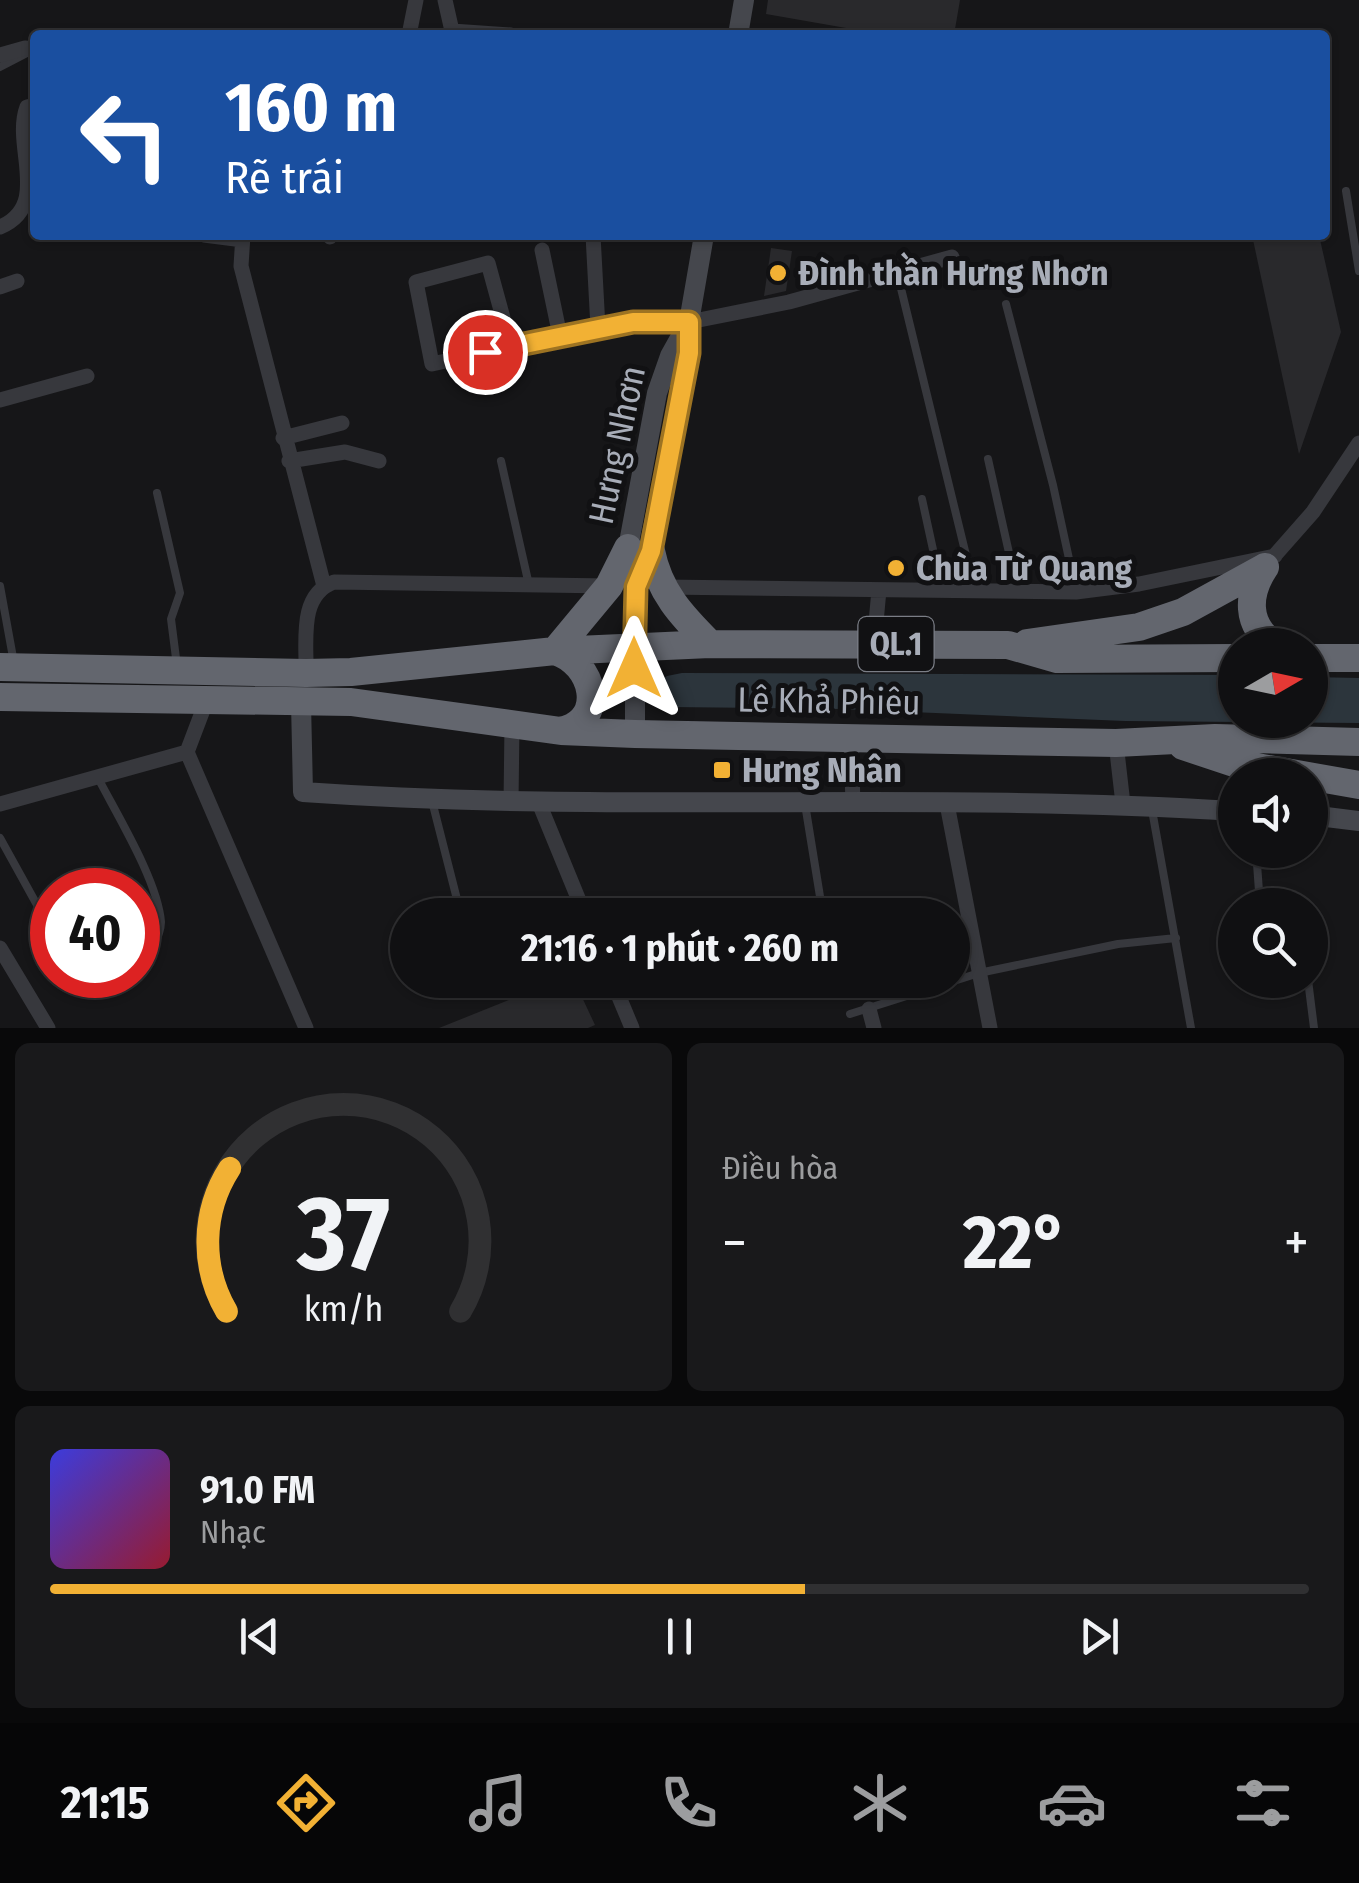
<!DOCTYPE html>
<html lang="vi">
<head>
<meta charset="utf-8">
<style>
	body { margin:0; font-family:"Fira Sans Condensed",sans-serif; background:#19191b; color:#f1f3f6; height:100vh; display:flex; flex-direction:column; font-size:38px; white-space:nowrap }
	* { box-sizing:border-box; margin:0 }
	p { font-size:32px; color:#9c9d9f }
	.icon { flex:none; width:55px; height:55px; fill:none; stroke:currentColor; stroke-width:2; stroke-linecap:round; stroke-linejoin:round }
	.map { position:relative; height:1028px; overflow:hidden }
	.panel { display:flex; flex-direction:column; gap:15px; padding:15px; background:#09090a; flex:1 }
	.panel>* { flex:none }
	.top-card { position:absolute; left:30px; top:30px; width:1300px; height:210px; border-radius:10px; box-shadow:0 2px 8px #0004,0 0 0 2px #303032; background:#1a4fa0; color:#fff; overflow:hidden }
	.needle { width:65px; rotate:81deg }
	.fabs { position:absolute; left:1218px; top:628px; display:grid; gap:20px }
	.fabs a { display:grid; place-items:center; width:110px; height:110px; border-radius:50%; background:#101012; box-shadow:0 2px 8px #0004,0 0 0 2px #303032; font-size:50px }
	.speed { position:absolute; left:30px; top:868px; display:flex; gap:20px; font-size:50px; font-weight:700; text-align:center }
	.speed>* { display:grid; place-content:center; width:130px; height:130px; border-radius:50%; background:#101012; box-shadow:0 2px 8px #0004,0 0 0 2px #303032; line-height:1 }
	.speed .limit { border:15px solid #d22; background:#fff; color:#111 }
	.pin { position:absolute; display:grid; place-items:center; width:85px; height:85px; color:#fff; margin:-42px; border:5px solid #fff; border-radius:50%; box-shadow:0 2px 10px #0007 }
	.me { position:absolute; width:110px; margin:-55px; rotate:0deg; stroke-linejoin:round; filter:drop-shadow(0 0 8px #0008) }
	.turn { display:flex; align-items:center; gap:35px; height:210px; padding:0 30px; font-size:45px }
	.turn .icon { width:130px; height:130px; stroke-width:2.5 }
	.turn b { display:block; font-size:70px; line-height:85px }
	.big { font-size:75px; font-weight:700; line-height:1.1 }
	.panel .widget { flex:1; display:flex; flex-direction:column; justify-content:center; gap:15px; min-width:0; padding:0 35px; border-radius:15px; background:#19191b }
	.panel .dial { align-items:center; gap:0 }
	.dial svg { height:260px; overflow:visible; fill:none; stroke:#303032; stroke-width:7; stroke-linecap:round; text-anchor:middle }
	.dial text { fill:#f1f3f6; stroke:none }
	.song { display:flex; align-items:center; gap:30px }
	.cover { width:120px; height:120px; border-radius:15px; background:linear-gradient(135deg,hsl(240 70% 55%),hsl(350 70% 35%)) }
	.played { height:10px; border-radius:5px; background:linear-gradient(90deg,#f2b134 60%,#303032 60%) }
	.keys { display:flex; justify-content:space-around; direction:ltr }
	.heat { display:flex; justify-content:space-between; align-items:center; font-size:55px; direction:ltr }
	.panel .tiles { flex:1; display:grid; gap:15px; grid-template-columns:1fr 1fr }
	.widget:last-child { grid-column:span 2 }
	.trip { position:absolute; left:390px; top:898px; width:580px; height:100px; border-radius:50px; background:#101012; box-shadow:0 2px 8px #0004,0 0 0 2px #303032; font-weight:700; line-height:100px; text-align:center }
	.menu { display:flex; height:160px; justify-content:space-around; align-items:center; background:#060607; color:#9c9d9f }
	.menu .icon { width:70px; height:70px }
	.menu .selected { color:#f2b134 }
	.menu b { font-size:45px; color:#f1f3f6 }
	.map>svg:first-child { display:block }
	.water { fill:#2c353c }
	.building { fill:#29292c }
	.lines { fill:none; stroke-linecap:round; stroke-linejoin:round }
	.lane { stroke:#37383d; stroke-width:8 }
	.street { stroke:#37383d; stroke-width:15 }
	.secondary { stroke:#45474d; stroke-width:20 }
	.highway { stroke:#63666e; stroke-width:28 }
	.route-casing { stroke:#9d7322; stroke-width:25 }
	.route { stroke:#f2b134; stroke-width:18 }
	.poi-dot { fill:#f2b134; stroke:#111113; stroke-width:4 }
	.labels { text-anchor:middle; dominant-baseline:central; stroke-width:10; stroke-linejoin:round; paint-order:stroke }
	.shield { fill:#111113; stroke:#7b7e86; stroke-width:2.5 }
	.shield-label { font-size:32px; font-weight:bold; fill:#a8adb8 }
	.poi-label { font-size:35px; font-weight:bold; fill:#a8adb8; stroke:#111113; text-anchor:start }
	.street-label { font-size:35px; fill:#a8adb8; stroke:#111113 }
</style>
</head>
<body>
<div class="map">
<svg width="1359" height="1028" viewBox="0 0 1359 1028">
	<rect width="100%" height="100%" fill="#161618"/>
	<path class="water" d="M682,673L1235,675V720H1310V677L1359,678V723L1125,721L841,709L670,707L659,703L656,692L657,683L667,676Z"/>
	<path class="building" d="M768,0H960L954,35H886L766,14Z
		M1252,235H1319L1341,332L1299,454Z
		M771,248L792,251L786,291L764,296Z
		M559,980H574L595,1025L588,1028H439Z"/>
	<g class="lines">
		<path class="lane" d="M0,67L27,53
			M1346,191L1359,271
			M897,272L975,592
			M1006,304L1053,485L1076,591
			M988,459L1018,593
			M501,461L529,585
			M157,493L180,593L171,619L177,666
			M922,499L942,591
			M0,586L14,663
			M97,776C116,813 158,881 161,922C161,935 147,963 138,972
			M432,801L461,915
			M805,804L823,915
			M1152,810L1191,1028
			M0,838L52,932
			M1256,850L1260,905
			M478,980L480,988
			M1308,980L1314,1028
			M850,1014L979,973L1118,944L1176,938"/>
		<path class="street" d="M445,0L452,31L511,35
			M409,35L416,0
			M0,55L25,48L35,49
			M0,227C52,205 12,146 27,107L35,105
			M204,235L243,240
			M243,235L241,266L324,586
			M593,235L598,328
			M330,237L331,235
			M542,250L560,336L633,322H689L789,302L952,257
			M0,287L17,281
			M511,347L488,263L416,282L432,364L560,336
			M0,400L87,376
			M283,438L342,423
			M289,461L345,452L379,461
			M1268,563L1313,512L1359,443
			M663,587L1076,592L1139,584L1275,556
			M874,644L879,590
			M306,673C307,642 298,595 334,582L610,586
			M851,740L853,804
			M1116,743L1123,804
			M187,752L306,1028
			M511,803L512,724
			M539,803L585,915
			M0,804L187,752L206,702
			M947,804L990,1028
			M0,948L48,1028
			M612,980L632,1028
			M869,1009L874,1028"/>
		<path class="secondary" d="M738,35L744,0
			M646,562L689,353V322L704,235
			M301,703L303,792C613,814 925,791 1235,811
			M635,734V587L628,548L657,393L670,356L689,322
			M1310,815L1359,821"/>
		<path class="highway" d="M651,551C659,592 682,616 710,644
			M1265,567C1247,594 1245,625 1275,645
			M1027,643L1139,627L1183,612L1265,567
			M555,651L609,586L628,548
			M555,651C594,663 608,720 561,731
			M1310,658H1359
			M0,667L306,673L351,672L555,651L710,644L1008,645L1057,659L1235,658
			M0,697L351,702L561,731L635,734L1116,743L1215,738L1359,742
			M1183,746L1234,763L1359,785"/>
	</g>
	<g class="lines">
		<defs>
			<path id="route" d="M485,352L633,322H689V353L651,551L636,587L634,668"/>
		</defs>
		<use href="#route" class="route-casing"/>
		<use href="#route" class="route"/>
	</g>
	<g class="poi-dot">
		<circle cx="778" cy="273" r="10"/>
		<circle cx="896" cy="568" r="10"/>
		<rect x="712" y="760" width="20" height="20" rx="5"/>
	</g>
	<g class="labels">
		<rect class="shield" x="858.5" y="617" width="75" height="54" rx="8"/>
		<g class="shield-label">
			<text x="896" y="644">QL.1</text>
		</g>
		<g class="poi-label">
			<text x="798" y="273">Đình thần Hưng Nhơn</text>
			<text x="916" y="568">Chùa Từ Quang</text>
			<text x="742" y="770">Hưng Nhân</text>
		</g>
		<g class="street-label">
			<text transform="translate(617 445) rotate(-78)">Hưng Nhơn</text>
			<text transform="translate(829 701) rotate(1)">Lê Khả Phiêu</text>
		</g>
	</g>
</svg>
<div class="fabs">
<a><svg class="needle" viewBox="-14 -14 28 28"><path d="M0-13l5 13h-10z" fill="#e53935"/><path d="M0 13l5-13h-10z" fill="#9c9d9f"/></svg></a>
<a><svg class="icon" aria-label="sound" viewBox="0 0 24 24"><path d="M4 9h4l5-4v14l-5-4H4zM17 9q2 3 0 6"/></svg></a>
<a><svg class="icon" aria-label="search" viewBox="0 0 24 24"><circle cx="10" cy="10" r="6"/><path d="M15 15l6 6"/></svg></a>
</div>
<div class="speed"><div class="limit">40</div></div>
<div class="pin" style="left:485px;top:352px;background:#d93025"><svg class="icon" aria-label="arrive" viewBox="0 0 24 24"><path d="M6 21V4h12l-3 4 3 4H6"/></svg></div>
<svg class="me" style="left:634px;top:668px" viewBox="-20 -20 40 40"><path d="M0-17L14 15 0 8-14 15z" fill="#f2b134" stroke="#fff" stroke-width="4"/></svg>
<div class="trip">21:16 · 1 phút · 260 m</div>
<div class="top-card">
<div class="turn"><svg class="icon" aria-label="left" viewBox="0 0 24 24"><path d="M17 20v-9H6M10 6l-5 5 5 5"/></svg><div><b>160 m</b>Rẽ trái</div></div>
</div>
</div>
<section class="panel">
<div class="tiles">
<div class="widget dial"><svg viewBox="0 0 100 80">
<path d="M14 69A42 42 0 1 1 86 69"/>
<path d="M14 69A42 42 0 0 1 15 25" stroke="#f2b134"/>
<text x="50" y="56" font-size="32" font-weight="700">37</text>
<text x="50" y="72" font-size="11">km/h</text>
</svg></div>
<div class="widget"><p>Điều hòa</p>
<div class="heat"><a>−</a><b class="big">22°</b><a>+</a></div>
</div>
<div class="widget">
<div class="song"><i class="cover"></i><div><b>91.0 FM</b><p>Nhạc</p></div></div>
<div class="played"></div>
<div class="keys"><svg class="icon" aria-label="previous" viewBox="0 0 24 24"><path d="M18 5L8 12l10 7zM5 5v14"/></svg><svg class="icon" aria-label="pause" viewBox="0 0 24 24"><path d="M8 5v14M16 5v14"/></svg><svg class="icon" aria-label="next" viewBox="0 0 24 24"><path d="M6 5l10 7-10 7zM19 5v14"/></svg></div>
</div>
</div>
</section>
<nav class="menu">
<b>21:15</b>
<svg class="icon selected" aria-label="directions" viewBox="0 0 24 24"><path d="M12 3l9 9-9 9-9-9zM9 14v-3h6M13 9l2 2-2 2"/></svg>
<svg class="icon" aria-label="music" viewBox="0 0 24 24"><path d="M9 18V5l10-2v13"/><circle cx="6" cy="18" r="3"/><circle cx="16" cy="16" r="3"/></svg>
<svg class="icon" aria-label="phone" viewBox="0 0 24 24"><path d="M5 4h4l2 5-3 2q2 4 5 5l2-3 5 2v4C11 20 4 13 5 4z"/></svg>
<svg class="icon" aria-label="climate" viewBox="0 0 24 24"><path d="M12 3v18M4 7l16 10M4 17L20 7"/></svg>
<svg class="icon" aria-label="car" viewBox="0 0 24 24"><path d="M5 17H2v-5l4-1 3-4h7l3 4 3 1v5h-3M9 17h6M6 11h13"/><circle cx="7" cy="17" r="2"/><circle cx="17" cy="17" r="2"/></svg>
<svg class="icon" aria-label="filters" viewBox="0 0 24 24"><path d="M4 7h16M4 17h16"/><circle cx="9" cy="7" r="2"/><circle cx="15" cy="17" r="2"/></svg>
</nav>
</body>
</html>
